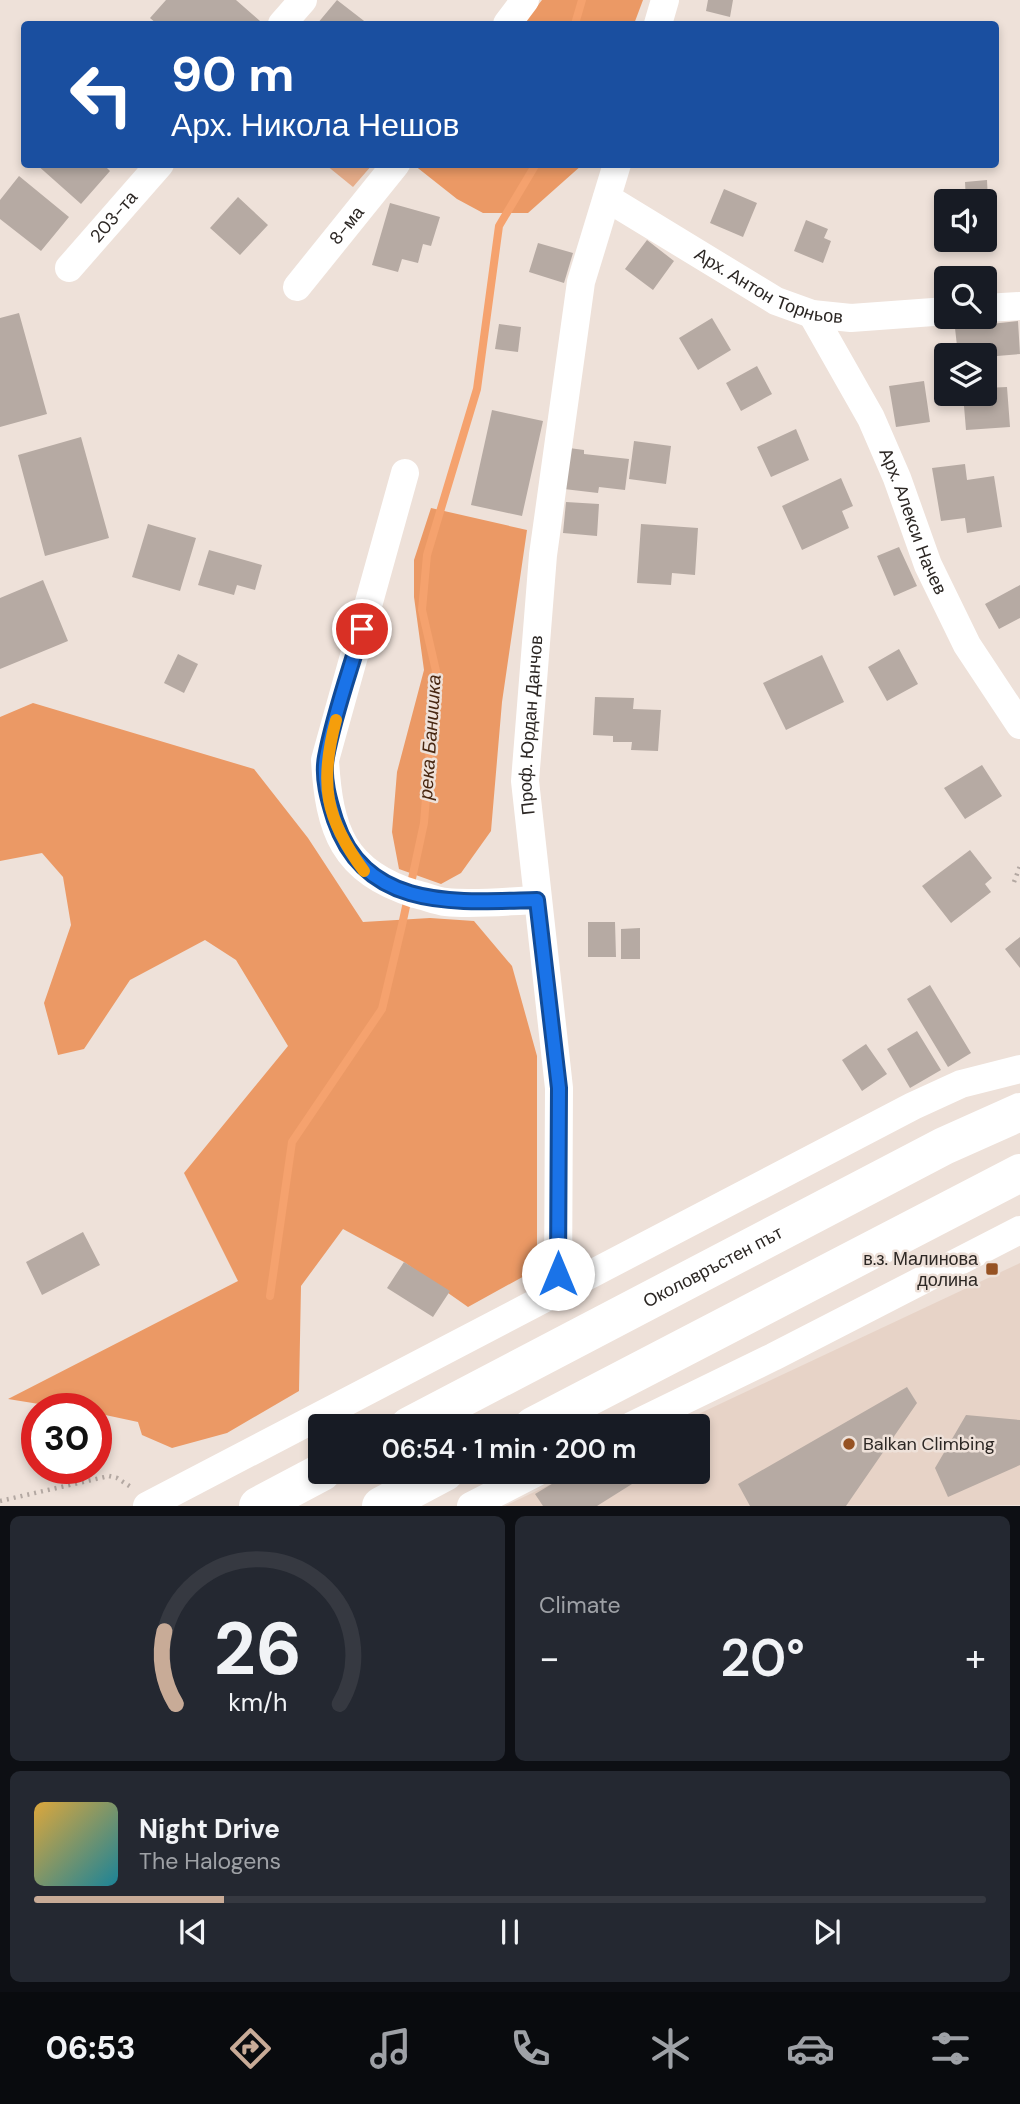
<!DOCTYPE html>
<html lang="en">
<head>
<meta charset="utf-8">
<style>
	body { margin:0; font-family:"DM Sans",sans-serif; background:#242831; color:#f1f3f6; height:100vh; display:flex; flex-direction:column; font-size:26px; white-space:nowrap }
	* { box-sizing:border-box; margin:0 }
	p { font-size:23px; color:#9ea1a6 }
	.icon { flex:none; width:38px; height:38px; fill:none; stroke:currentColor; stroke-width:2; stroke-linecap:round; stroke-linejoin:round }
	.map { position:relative; height:1506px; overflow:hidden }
	.sheet { display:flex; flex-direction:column; gap:10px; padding:10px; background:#0d0f14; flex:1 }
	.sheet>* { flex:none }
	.banner { position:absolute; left:21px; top:21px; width:978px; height:147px; border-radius:7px; box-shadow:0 4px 10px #0003; background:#1a4fa0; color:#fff; overflow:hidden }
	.tools { position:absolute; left:934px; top:189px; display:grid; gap:14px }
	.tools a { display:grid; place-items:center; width:63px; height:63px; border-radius:7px; background:#171b24; box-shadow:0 4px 10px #0003; font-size:35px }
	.speed { position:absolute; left:21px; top:1393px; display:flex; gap:14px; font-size:35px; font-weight:700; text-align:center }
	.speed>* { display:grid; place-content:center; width:91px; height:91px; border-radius:50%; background:#171b24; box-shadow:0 4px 10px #0003; line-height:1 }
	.speed .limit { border:10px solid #d22; background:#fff; color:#111 }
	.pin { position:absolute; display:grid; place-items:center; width:60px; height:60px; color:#fff; margin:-30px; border:4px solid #fff; border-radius:50%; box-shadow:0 2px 7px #0007 }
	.me { position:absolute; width:77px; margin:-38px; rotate:0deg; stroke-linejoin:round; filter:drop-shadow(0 0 5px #0008) }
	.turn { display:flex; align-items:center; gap:24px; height:147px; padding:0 35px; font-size:32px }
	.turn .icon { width:91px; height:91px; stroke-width:2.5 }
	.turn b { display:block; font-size:49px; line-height:60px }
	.big { font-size:52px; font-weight:600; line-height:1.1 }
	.sheet .tile { flex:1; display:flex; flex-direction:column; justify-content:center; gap:10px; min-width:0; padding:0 24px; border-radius:10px; background:#242831 }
	.sheet .dial { align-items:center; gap:0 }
	.dial svg { height:182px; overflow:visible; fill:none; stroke:#363941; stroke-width:7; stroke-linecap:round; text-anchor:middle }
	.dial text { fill:#f1f3f6; stroke:none }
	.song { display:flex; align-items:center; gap:21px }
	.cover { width:84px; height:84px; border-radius:10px; background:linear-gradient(135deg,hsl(40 70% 55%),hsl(190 70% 35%)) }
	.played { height:7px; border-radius:4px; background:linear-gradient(90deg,#c8ab97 20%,#363941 20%) }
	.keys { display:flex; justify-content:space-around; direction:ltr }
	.heat { display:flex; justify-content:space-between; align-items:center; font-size:38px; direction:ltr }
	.sheet .tiles { flex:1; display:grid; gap:10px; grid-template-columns:1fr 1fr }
	.tile:last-child { grid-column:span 2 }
	.trip { position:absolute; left:308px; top:1414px; width:402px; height:70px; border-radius:7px; background:#171b24; box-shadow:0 4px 10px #0003; font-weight:600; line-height:70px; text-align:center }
	.menu { display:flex; height:112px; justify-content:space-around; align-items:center; background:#090b0e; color:#9ea1a6 }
	.menu .icon { width:49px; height:49px }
	.menu .active { color:#c8ab97 }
	.menu b { font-size:32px; color:#f1f3f6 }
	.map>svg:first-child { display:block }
	.built { fill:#e7d3c7 }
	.green { fill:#e6ad8a }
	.forest { fill:#eb9965 }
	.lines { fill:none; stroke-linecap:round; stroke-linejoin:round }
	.stream { stroke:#f5a26e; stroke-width:8 }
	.building { fill:#b6aaa3 }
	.path { stroke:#b3a8a2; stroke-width:4.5; stroke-dasharray:2 5; stroke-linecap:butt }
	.minor { stroke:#fff; stroke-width:28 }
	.trunk { stroke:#fff; stroke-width:38 }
	.route-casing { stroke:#114b97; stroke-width:18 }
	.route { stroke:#1a73e8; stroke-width:12 }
	.slow { stroke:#f59e0b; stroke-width:12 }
	.poi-dot { fill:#965223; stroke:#eee1d9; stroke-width:2.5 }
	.labels { text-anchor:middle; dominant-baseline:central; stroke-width:5; stroke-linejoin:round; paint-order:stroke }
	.street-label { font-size:18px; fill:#2c2724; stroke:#eee1d9 }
	.poi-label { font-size:18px; fill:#2c2724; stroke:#eee1d9; text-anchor:end }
	.water-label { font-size:19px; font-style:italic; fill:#482711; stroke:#eee1d9 }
</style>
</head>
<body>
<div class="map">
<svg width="1020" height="1506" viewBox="0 0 1020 1506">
	<rect width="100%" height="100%" fill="#eee1d9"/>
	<path class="built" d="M1020,1263V1505L505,1506L576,1472H698V1426H673Z"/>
	<path class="green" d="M326,165H372L353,187Z"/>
	<path class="forest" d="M542,0H643L634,24H523Z
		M414,165H582L528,213H483L457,199Z
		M431,508L527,530L502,702L491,831L461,873L441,884L399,869L392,832L397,772L424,670L414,597V560Z
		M33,703L254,769L308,838L363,922L430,918L474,921L512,966L537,1056V1269L468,1307L404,1262L343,1229L301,1286L299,1391L227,1433L172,1448L142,1435L138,1422L96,1413V1409H70L8,1399L238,1281L184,1173L288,1046L236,960L205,940L130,980L84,1049L58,1055L44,1003L71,925L63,877L42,853L0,861V717Z"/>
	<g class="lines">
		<path class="stream" d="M575,24L582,0
			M270,1296L292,1142L382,1009L402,925L424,823L436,671L422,610L427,555L477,389L499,226L536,164"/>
	</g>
	<path class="building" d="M166,0H236L260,21L257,24H157L150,18Z
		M337,0L368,24H317Z
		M708,0H733L730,17L706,11Z
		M36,164H103L110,171L81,204Z
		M19,176L69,217L41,251L0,219V200Z
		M987,180L988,201H966L965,182Z
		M724,189L757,203L743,237L710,223Z
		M238,197L268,225L240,255L210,228Z
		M390,203L440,217L431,246L423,244L418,263L402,259L398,272L372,265Z
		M806,220L828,229L824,238L831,241L823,263L794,251Z
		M647,240L674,261L653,290L625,269Z
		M538,243L573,253L564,283L529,272Z
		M19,313L47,414L0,427V318Z
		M712,318L731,350L698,370L679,338Z
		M1018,321L1020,354L985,357L958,355L955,328Z
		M499,324L521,327L518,352L495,349Z
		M757,366L772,394L741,411L726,383Z
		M924,381L930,422L896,427L889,386Z
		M1007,387L1010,427L966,430L963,394H985V388Z
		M492,410L543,421L522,516L471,505Z
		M796,429L809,460L771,477L757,447Z
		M81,437L109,538L45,556L18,455Z
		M634,441L671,446L666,484L629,479Z
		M569,448L584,450V454L629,459L625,490L599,487L598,493L564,489Z
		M965,464L967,480L994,476L1002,527L967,533L965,518L941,521L932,468Z
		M841,478L853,506L842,511L849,528L802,550L782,506Z
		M566,502L599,504L597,536L563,533Z
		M148,524L196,538L180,591L132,577Z
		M641,524L698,528L695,575L672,573L671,585L637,583Z
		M899,547L917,586L894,596L877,556Z
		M209,550L262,565L255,590L237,585L234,595L198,585Z
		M43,580L68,641L0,669V598Z
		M1020,585V618L999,629L985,604Z
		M899,649L918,684L887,701L868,667Z
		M178,654L198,664L184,693L164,683Z
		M822,655L844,702L786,730L763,683Z
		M595,697L634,698L633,709L661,710L658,751L631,750L632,742H613V736L593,735Z
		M982,765L1002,796L965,819L944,788Z
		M970,850L992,878L985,884L991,892L951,923L922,886Z
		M588,922H615L616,957H588Z
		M640,928V959H621V929Z
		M1020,937V968L1005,949Z
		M930,985L971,1053L948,1067L907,999Z
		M917,1031L941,1070L910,1088L887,1049Z
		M866,1044L887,1074L862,1091L842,1060Z
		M83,1232L100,1265L42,1295L26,1262Z
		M404,1262L450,1291L433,1317L387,1288Z
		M907,1387L917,1403L846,1506H750L738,1484Z
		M966,1415L1020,1420V1465L948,1497L935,1468Z
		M572,1472H625L632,1484L597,1506H543L535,1494Z"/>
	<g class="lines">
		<path class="path" d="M1014,882L1020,866
			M0,1501L109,1476L117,1478L131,1487"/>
		<g class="minor">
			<path d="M282,24L303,0"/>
			<path d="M507,24L525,0"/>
			<path d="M658,24L665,0"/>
			<path id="s1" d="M607,198L776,301L812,314L851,318L947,311"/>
			<path id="s2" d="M69,268L160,164"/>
			<path id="s3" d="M297,287L396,164"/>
			<path d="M985,308L1020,306"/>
			<path id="s4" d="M812,314L871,418L897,478L928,565L967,645L1020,725"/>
			<path d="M405,473L325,760C329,830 343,872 415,894C425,896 436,901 446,902C476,905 508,901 537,900"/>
			<path id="s5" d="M558,1292L559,1088L525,781L543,555L581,282L617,164"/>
			<path d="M631,1426L773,1357L1020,1230"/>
			<path d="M147,1506L913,1106L961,1084L1020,1069"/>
			<path d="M471,1506L537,1472"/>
		</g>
		<g class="trunk">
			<path id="s6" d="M409,1426L944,1146L1020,1112"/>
			<path d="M533,1426L1020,1173"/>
			<path d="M258,1506L322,1472"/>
			<path d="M381,1506L445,1472"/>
		</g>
	</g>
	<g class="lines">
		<defs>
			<path id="route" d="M362,629C350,671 334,714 326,757C322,778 329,801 335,820C366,912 458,902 537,900L559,1088L558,1274"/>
		</defs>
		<use href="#route" class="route-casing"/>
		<use href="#route" class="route"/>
		<path class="slow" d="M336,720C319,783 325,819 364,871"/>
	</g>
	<g class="poi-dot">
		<rect x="985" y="1262" width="14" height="14" rx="3.5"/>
		<circle cx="849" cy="1444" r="7"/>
	</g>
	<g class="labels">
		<g class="street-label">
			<text stroke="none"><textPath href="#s2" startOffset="68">203-та</textPath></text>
			<text stroke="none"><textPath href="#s3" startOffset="79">8-ма</textPath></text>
			<text stroke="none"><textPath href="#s1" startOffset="186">Арх. Антон Торньов</textPath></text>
			<text stroke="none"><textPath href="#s4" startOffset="231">Арх. Алекси Начев</textPath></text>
			<text stroke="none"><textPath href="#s5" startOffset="569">Проф. Юрдан Данчов</textPath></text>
			<text stroke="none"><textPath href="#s6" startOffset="343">Околовръстен път</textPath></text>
		</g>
		<g class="poi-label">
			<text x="978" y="1259">в.з. Малинова<tspan x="978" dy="21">долина</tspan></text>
			<text x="863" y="1444" text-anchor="start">Balkan Climbing</text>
		</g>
		<g class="water-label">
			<text transform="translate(430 737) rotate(-86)">река Банишка</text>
		</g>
	</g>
</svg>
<div class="tools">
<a><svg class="icon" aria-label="sound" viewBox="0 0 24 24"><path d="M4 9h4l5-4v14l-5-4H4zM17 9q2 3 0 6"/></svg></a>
<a><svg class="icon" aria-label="search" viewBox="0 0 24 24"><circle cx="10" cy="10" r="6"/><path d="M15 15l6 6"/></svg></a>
<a><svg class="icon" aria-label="layers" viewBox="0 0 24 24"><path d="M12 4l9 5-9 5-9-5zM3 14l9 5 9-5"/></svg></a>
</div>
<div class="speed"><div class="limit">30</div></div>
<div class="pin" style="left:362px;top:629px;background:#d93025"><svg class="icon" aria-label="arrive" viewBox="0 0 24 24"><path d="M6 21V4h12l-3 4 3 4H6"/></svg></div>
<svg class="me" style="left:558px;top:1274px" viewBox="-20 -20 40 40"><circle r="19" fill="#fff"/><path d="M0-13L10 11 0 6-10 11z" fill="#1a73e8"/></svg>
<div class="trip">06:54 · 1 min · 200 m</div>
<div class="banner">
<div class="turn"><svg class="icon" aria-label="left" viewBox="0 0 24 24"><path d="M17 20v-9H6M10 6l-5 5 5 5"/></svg><div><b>90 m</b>Арх. Никола Нешов</div></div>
</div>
</div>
<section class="sheet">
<div class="tiles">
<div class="tile dial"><svg viewBox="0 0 100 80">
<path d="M14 69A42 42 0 1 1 86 69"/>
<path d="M14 69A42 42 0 0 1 9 37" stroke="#c8ab97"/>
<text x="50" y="56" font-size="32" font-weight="700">26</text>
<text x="50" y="72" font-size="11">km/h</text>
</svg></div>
<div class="tile"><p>Climate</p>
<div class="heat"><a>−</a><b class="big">20°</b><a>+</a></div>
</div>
<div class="tile">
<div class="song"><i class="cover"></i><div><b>Night Drive</b><p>The Halogens</p></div></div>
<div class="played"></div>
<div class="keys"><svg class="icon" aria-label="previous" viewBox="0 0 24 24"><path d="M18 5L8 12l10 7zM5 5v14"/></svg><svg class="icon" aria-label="pause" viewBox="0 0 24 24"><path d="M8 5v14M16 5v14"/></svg><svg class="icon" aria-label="next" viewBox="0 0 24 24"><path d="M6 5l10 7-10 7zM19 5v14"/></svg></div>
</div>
</div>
</section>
<nav class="menu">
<b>06:53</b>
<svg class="icon active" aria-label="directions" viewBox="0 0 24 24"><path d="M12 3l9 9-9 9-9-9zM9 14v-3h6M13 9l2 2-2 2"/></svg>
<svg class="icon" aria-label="music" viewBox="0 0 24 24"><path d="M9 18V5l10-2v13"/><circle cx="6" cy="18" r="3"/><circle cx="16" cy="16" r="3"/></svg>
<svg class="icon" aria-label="phone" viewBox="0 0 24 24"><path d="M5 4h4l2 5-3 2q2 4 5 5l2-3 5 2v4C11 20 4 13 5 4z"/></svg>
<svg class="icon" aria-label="climate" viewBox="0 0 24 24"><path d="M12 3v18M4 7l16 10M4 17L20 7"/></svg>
<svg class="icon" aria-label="car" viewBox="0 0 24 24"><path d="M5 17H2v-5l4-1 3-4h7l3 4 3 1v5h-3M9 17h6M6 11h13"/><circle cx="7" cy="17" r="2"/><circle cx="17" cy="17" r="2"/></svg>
<svg class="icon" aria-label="filters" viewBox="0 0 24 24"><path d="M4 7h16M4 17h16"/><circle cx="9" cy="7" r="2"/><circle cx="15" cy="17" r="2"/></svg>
</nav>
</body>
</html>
